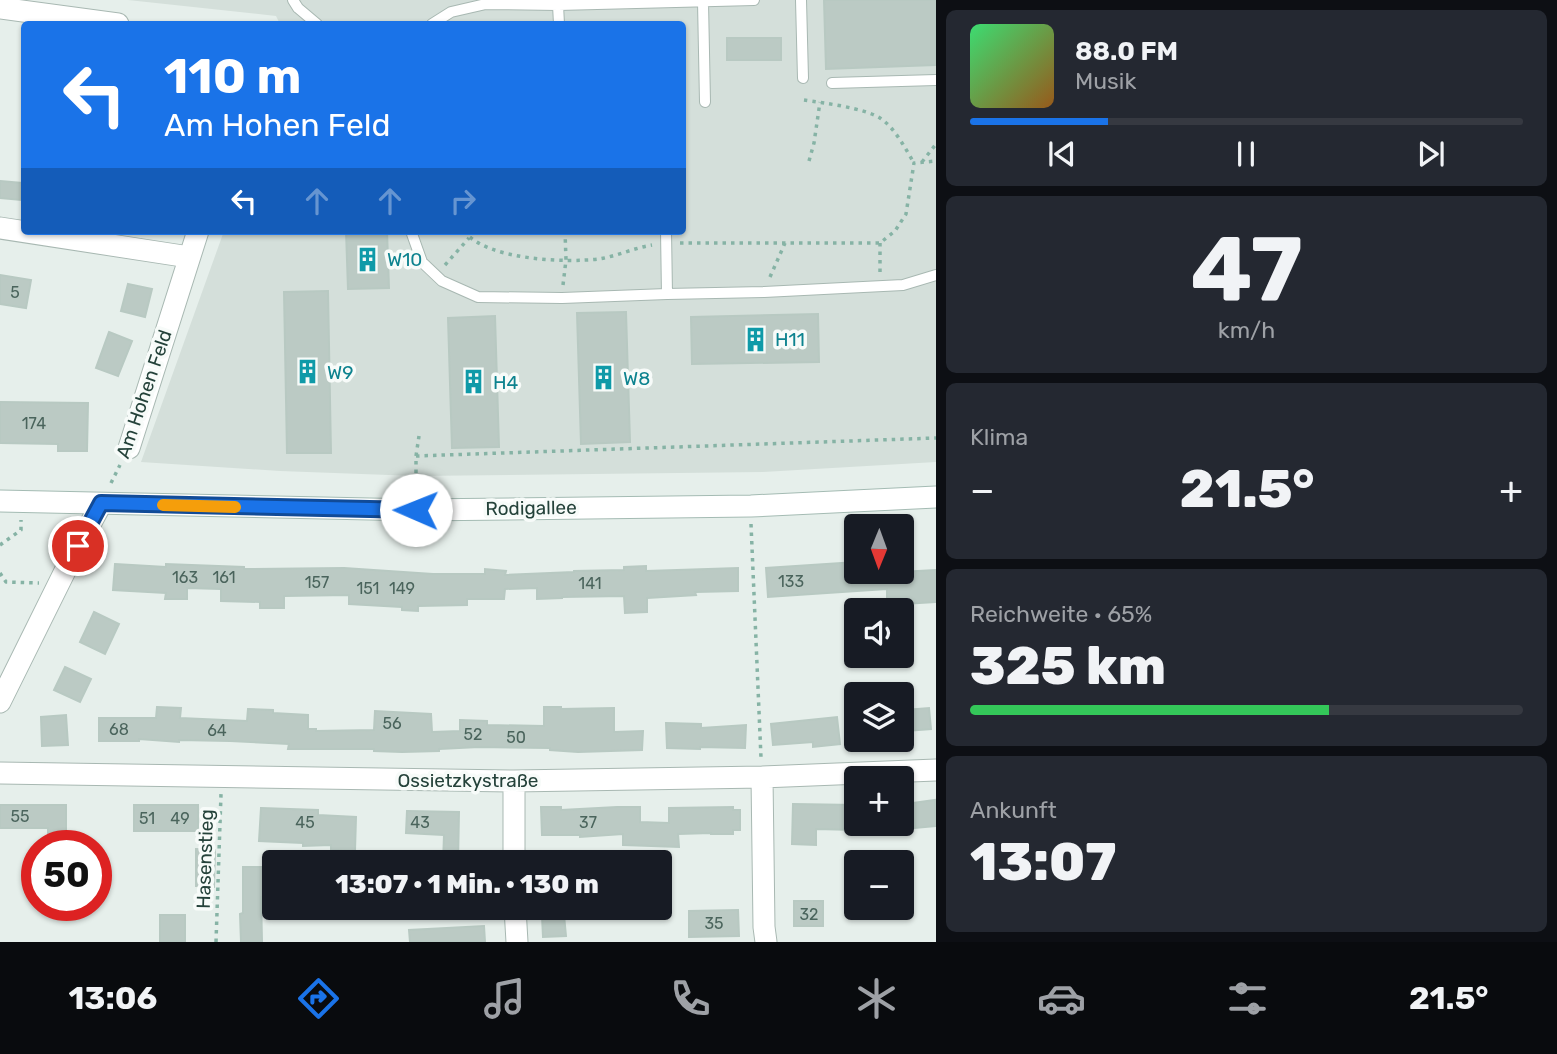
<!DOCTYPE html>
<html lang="de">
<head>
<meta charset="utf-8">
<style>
	body { margin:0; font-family:Rubik,sans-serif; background:#242831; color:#f1f3f6; height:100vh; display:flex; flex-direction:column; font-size:26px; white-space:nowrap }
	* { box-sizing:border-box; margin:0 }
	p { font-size:23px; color:#9ea1a6 }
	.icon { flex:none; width:38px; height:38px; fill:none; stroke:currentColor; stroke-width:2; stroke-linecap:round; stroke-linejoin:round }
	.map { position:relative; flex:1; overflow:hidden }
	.details { display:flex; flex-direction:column; gap:10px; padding:10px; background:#0d0f14; width:621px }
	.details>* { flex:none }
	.banner { position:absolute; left:21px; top:21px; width:665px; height:214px; border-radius:7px; box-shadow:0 2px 5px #0004; background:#1a73e8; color:#fff; overflow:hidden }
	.needle { width:46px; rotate:181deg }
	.buttons { position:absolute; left:844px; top:514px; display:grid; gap:14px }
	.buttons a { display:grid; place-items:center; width:70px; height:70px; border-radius:7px; background:#171b24; box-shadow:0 2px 5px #0004; font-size:35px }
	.speed { position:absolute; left:21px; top:830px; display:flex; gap:14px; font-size:35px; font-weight:700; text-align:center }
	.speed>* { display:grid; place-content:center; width:91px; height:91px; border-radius:50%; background:#171b24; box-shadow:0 2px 5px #0004; line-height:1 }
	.speed .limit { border:10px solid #d22; background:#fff; color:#111 }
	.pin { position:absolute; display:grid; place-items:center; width:60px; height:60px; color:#fff; margin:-30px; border:4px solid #fff; border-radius:50%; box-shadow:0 2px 7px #0007 }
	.me { position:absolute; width:77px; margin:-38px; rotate:271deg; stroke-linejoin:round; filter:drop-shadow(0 0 5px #0008) }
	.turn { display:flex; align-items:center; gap:24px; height:147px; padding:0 28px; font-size:32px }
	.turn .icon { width:91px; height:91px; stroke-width:2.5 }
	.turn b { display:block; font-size:49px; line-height:60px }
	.lanes { display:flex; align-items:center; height:66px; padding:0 28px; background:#0003; justify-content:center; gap:35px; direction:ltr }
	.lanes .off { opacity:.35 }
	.big { font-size:52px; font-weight:800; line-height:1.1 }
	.details .card { flex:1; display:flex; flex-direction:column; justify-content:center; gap:10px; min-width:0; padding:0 24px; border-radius:10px; background:#242831 }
	.details .dial { align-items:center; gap:0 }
	.dial b { font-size:91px; line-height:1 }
	.song { display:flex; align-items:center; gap:21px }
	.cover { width:84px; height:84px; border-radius:10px; background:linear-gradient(135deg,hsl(140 70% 55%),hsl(30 70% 35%)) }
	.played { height:7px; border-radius:4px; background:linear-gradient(90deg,#1a73e8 25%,#363941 25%) }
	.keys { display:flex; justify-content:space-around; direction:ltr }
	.heat { display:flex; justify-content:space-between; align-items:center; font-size:38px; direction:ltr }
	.charge { height:10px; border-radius:5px; background:linear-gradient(90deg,#34c759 65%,#363941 0) }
	.trip { position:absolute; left:262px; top:850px; width:410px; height:70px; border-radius:7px; background:#171b24; box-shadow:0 2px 5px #0004; font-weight:800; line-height:70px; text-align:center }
	.dock { display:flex; height:112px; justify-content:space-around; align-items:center; background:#090b0e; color:#9ea1a6 }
	.dock .icon { width:49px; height:49px }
	.dock .selected { color:#1a73e8 }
	.dock b { font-size:32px; color:#f1f3f6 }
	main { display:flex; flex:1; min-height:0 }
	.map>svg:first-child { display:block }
	.built { fill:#d4dfda }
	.building { fill:#bbcac4; stroke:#b8c9c2; stroke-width:2 }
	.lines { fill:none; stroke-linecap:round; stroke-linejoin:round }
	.lane-casing { stroke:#a8b8b2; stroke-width:12 }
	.street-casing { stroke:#a8b8b2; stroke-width:23 }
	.secondary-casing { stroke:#a4bbb3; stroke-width:23 }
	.path { stroke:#86b3a5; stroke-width:3.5; stroke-dasharray:3.5 5; stroke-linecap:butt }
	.lane { stroke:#fff; stroke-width:10 }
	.street { stroke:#fff; stroke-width:21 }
	.secondary { stroke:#fff; stroke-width:21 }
	.route-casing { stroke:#114b97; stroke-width:18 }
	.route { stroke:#1a73e8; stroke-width:12 }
	.slow { stroke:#f59e0b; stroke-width:12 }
	.labels { text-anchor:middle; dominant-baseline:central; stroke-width:7; stroke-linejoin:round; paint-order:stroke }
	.number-label { font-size:16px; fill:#4a645c }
	.culture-label { font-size:19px; fill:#0d838f; stroke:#f7fbf9; text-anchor:start }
	.street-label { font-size:19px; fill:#24423a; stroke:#f7fbf9 }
</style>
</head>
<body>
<main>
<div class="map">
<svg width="936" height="942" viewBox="0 0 936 942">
	<rect width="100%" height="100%" fill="#e6efeb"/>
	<path class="built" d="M128,0H936V462L763,472L416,476L280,471L141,462L224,231H682V24H280L276,16Z"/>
	<path class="building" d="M824,0H936V65L826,69Z
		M727,38H781V60H727Z
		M0,181L22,183L21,200L0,198Z
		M346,231H387L389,288L348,289Z
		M0,275L31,280L26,308L0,304Z
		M128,284L152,289L145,317L121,311Z
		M328,291L331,453H287L284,292Z
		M626,312L630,442L581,444L577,313Z
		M818,314L819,362L692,364L691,317Z
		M495,316L499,447L452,448L448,318Z
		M109,332L132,341L118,376L96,368Z
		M0,402L88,403L87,451H58V444L0,443Z
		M856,562V572H862L863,574L936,570V602L887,605V589L768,597L766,568Z
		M115,564L166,567V564L244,567V569L344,568L433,574H485V569L506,571L505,575L574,572V571L624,570V567L646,566V571L738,568V591L695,592L696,595L647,598V612L625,613L624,596L562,597V598L537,599V588L505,589L504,599H467V605L418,606V611L402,610V607L349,604V595L284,596V608H260V602L221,601V589L187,588V599H165L166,593L113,590Z
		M94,612L119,624L105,654L80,642Z
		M65,667L91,679L80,702L54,690Z
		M157,707L181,708L180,718L247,721L248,709L273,710V713L308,715V729H316V731L374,730L375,711L431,714L432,732L460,731V720L487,721V725L544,726V707H561V709L614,708V732L643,731L642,750L578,752L550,750V748L479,747L439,749V751L402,752L374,751V749H288L289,744L230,741L179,740V742L139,739V741H99V718H156Z
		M929,708L931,729L906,731L905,710Z
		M66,715L68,745L42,746L41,717Z
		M837,717L840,744L813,747V742L773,745L771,724Z
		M666,723L701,724V728L746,725L745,748L700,747V749L667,748Z
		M935,800L936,826L915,828L912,803Z
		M793,804L855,805V830L816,829V845L792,844Z
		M0,805H66V843H48V828H0Z
		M134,805H198V831H134Z
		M541,807H561V810L617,807H640V822L669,823V808L733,807V810H740V830H733V834H711V833L678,834L679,847L623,845V834L580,837V835H542Z
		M261,808L318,810V815L356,817L355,851L331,850V845L303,846V843L259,841Z
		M407,811L459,812L458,863H443L444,835L406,833Z
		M196,849L215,850L214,887L196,886Z
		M243,867H270V897H261L262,941L241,942L240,914L243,913Z
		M794,901H823V926H794Z
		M738,910L739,936L689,937V911Z
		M160,915H185V941L160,942Z
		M564,915L566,936L543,937L542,916Z
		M484,926L485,942H410L409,930Z"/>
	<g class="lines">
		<defs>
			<path id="lane" d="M293,0L298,8L317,24
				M801,0L803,78
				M703,2L705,102
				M486,4L558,5L754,0
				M558,5L559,24
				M432,24L451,12L486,4L487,0
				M832,83L936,80
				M411,231L422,262L442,281L478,297L562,298L667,294L764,292L903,285L936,275
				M666,231L667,294"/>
			<path id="street" d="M0,8L118,24
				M0,228L189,257
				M129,448L198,231
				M0,702L67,567L101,504
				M0,773L514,781L762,777L936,770
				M762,777L764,927L766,942
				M514,781V863
				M515,908L517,942"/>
			<path id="secondary" d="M0,501L416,510L751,506L936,497"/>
		</defs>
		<use href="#lane" class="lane-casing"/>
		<use href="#street" class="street-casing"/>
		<use href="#secondary" class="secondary-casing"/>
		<path class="path" d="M804,100C824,103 864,108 880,118C895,128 905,148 914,163
			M809,161L814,143L820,102
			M922,162L936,144
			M464,231C486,260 565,263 599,259C617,256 634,248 652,245
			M680,243H880L895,231L906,214L914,163L936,161
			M880,243V272
			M445,265L469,238
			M770,277L785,243
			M563,285L566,260L565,231
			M416,456L936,438
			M111,483L120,465
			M416,490V456L419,436
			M751,524L761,758
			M0,545L21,530V520
			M0,573L6,582L39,583
			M216,942L221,794"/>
		<use href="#lane" class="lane"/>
		<use href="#street" class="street"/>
		<use href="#secondary" class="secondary"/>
	</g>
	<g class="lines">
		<defs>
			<path id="route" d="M78,546L101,503L416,510"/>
		</defs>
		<use href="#route" class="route-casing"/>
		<use href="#route" class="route"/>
		<path class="slow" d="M163,505L235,507"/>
	</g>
	<defs>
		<symbol id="building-bare" viewBox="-9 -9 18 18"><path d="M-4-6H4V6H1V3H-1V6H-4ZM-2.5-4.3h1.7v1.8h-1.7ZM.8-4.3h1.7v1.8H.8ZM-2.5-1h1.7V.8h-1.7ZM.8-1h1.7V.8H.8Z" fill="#0f9aa8" stroke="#f7fbf9" stroke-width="2.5" paint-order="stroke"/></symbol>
	</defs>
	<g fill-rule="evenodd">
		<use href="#building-bare" x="350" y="242" width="35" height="35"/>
		<use href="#building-bare" x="738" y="322" width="35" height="35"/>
		<use href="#building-bare" x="290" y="354" width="35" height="35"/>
		<use href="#building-bare" x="586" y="360" width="35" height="35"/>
		<use href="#building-bare" x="456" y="364" width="35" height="35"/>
	</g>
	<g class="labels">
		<g class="number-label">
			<text x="15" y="292">5</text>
			<text x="34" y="423">174</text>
			<text x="185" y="577">163</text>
			<text x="224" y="577">161</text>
			<text x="791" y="581">133</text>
			<text x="317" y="582">157</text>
			<text x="590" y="583">141</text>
			<text x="368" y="588">151</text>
			<text x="402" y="588">149</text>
			<text x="392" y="723">56</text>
			<text x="119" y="729">68</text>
			<text x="217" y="730">64</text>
			<text x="473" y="734">52</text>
			<text x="516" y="737">50</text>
			<text x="20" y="816">55</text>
			<text x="147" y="818">51</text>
			<text x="180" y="818">49</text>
			<text x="305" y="822">45</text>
			<text x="420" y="822">43</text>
			<text x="588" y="822">37</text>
			<text x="809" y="914">32</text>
			<text x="714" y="923">35</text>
		</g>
		<g class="culture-label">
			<text x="387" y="259">W10</text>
			<text x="775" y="339">H11</text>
			<text x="327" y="372">W9</text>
			<text x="623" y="378">W8</text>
			<text x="493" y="382">H4</text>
		</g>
		<g class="street-label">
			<text transform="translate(144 394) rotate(-71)">Am Hohen Feld</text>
			<text transform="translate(531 508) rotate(-1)">Rodigallee</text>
			<text x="468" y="780">Ossietzkystraße</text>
			<text transform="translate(205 859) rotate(-88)">Hasenstieg</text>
		</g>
	</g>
</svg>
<div class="buttons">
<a><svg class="needle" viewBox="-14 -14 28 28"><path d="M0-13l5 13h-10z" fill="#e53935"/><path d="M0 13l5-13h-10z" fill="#9ea1a6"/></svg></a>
<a><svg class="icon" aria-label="sound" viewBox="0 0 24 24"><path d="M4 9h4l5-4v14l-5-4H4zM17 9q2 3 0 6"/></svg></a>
<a><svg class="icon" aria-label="layers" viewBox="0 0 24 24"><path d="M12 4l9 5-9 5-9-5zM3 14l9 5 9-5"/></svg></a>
<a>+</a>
<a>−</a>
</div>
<div class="speed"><div class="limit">50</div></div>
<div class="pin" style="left:78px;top:546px;background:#d93025"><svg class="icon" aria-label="arrive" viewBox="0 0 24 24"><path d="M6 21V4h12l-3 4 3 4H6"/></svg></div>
<svg class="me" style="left:416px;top:510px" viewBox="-20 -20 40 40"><circle r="19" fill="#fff"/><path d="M0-13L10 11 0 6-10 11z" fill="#1a73e8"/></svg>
<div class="trip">13:07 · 1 Min. · 130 m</div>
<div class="banner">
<div class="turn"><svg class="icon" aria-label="left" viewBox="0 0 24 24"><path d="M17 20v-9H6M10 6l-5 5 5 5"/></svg><div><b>110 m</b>Am Hohen Feld</div></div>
<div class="lanes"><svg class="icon" aria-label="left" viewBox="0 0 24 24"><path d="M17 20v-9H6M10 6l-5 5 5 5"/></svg><svg class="icon off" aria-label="ahead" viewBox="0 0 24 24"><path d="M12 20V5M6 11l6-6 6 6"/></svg><svg class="icon off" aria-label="ahead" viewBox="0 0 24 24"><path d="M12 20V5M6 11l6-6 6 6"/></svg><svg class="icon off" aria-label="right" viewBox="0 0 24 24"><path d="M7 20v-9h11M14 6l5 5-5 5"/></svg></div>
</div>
</div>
<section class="details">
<div class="card">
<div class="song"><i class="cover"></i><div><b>88.0 FM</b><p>Musik</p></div></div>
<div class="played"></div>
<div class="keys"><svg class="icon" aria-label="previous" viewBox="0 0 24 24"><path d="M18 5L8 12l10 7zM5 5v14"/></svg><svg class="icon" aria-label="pause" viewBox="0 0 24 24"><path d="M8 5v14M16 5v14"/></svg><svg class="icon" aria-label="next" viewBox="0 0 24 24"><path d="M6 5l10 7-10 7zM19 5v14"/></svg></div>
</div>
<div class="card dial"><b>47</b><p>km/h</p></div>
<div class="card"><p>Klima</p>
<div class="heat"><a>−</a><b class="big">21.5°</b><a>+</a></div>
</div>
<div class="card"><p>Reichweite · 65%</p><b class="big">325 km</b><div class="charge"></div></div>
<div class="card"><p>Ankunft</p><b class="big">13:07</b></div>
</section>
</main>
<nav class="dock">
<b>13:06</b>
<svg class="icon selected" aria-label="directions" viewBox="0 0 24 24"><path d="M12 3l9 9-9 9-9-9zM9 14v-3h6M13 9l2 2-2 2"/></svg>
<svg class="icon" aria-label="music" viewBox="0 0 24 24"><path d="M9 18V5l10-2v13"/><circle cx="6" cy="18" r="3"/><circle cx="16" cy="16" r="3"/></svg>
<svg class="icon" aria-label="phone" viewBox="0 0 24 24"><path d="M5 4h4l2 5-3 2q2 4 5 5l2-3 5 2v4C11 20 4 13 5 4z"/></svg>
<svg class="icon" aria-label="climate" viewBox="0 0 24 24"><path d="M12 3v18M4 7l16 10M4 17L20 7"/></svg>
<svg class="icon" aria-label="car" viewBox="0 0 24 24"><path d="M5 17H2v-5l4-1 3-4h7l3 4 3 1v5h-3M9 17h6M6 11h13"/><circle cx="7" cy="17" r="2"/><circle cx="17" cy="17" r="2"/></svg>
<svg class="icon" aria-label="filters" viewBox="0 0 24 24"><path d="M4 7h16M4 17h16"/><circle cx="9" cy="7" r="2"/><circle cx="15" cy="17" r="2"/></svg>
<b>21.5°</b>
</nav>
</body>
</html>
